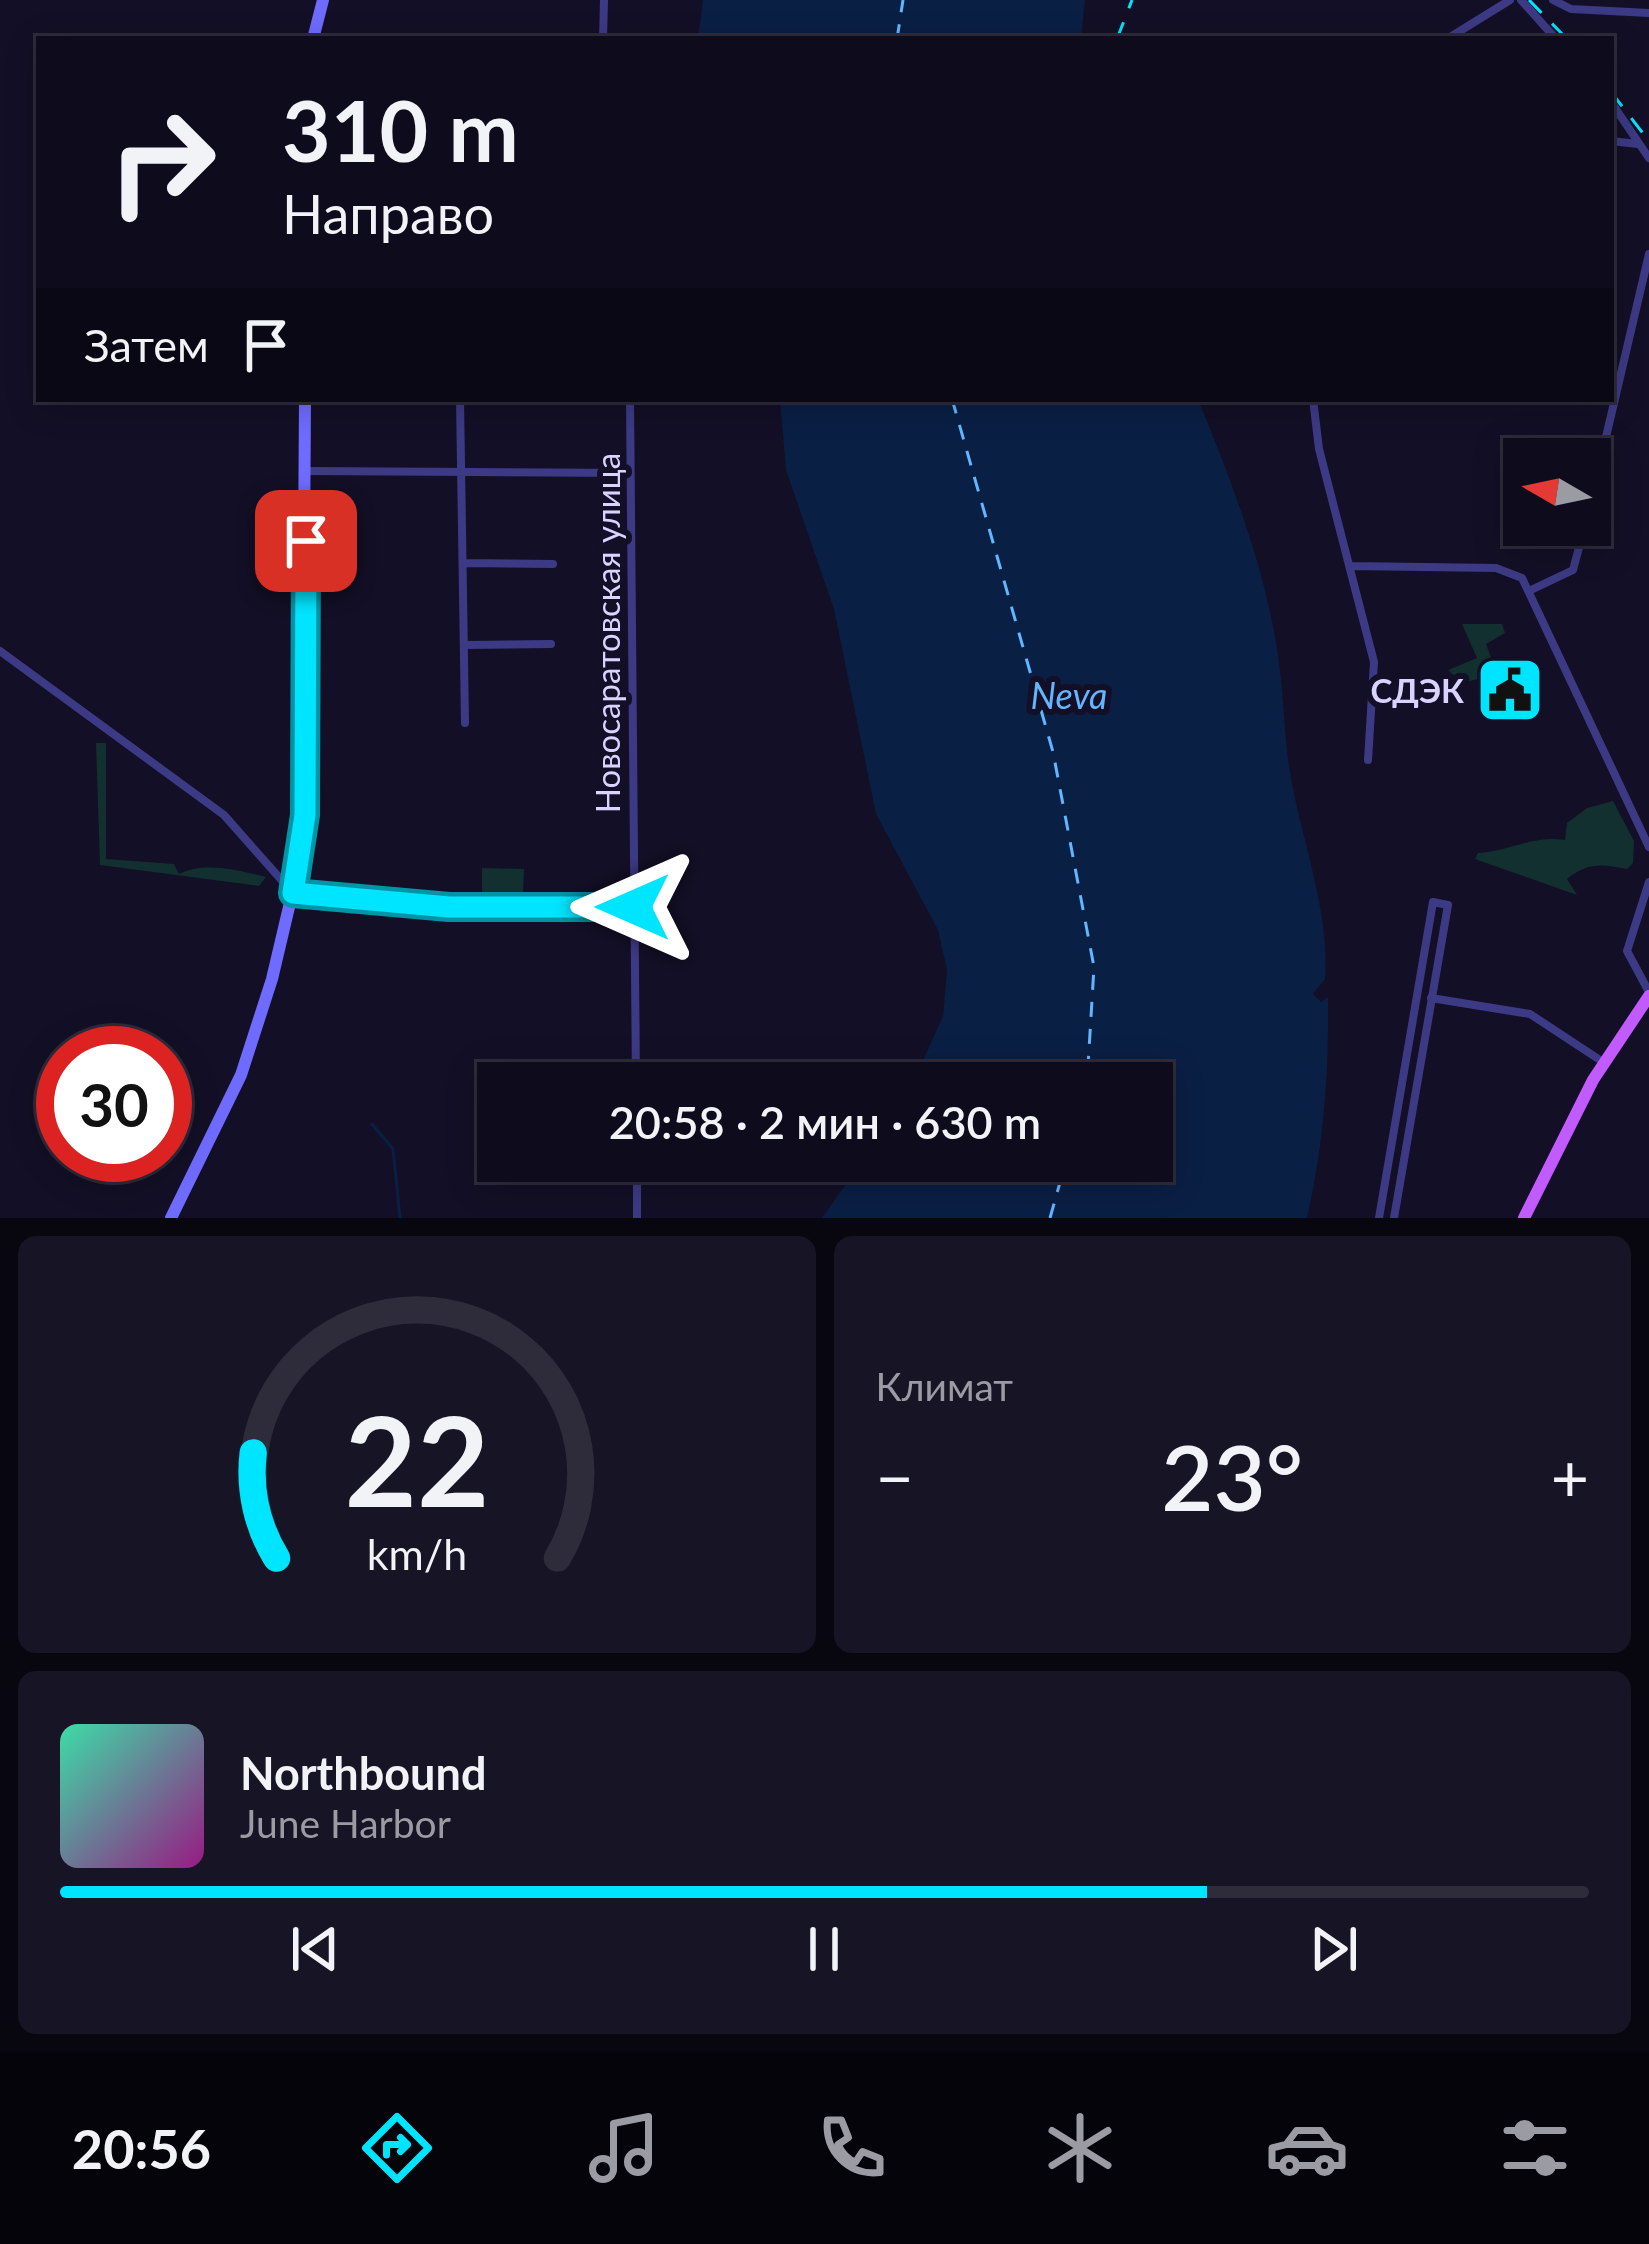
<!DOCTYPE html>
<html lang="ru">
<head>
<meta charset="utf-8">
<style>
	body { margin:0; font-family:Lato,sans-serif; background:#171425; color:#f1f3f6; height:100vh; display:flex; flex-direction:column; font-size:45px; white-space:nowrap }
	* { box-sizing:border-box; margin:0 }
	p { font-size:39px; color:#9b9ba3 }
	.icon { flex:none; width:66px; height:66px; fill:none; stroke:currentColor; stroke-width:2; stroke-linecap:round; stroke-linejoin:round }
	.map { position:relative; height:1218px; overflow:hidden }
	.panel { display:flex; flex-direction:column; gap:18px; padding:18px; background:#08060f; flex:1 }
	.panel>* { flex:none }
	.hud { position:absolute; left:36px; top:36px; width:1578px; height:366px; border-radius:0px; box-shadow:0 6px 30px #0003,0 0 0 3px #2e2b3b; background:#0e0b1c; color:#f1f3f6; overflow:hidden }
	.needle { width:78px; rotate:279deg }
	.fabs { position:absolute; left:1503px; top:438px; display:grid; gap:24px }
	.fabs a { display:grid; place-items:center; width:108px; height:108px; border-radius:0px; background:#0e0b1c; box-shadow:0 6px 30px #0003,0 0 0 3px #2e2b3b; font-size:60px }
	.speed { position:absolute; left:36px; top:1026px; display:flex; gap:24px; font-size:60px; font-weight:700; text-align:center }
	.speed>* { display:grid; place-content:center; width:156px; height:156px; border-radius:50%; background:#0e0b1c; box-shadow:0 6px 30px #0003,0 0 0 3px #2e2b3b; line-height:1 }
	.speed .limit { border:18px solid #d22; background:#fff; color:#111 }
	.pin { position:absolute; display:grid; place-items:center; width:102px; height:102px; color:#fff; margin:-51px; border-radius:24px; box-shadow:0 6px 18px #0006 }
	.me { position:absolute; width:132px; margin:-66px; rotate:270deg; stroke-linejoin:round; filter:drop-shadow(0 0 9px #0008) }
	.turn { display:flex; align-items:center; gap:42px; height:252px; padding:0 48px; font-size:54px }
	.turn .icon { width:156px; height:156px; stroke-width:2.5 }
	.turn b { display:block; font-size:84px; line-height:102px }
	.then { display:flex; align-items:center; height:114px; padding:0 48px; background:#0003; gap:24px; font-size:45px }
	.big { font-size:90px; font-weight:600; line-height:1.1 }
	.panel .card { flex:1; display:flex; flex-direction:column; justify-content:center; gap:18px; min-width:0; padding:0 42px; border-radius:18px; background:#171425 }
	.panel .dial { align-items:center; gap:0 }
	.dial svg { height:312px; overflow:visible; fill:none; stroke:#2e2b3b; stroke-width:7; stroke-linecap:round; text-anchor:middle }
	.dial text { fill:#f1f3f6; stroke:none }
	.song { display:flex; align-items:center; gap:36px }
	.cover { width:144px; height:144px; border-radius:18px; background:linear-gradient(135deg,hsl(160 70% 55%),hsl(310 70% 35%)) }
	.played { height:12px; border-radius:6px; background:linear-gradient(90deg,#00e5ff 75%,#2e2b3b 75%) }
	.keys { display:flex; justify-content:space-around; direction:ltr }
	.heat { display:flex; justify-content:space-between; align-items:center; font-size:66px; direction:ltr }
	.panel .tiles { flex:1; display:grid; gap:18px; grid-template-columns:1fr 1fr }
	.card:last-child { grid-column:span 2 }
	.trip { position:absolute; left:477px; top:1062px; width:696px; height:120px; border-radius:0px; background:#0e0b1c; box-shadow:0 6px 30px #0003,0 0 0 3px #2e2b3b; font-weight:600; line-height:120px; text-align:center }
	.dock { display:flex; height:192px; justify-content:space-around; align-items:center; background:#06040b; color:#9b9ba3 }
	.dock .icon { width:84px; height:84px }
	.dock .active { color:#00e5ff }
	.dock b { font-size:54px; color:#f1f3f6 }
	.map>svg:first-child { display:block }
	.green { fill:#12302f }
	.water { fill:#0a1f44 }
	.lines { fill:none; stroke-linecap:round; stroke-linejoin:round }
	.stream { stroke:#0a1f44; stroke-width:3 }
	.ferry { stroke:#62b6ff; stroke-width:3; stroke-dasharray:15 12; stroke-linecap:butt }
	.street { stroke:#3d3a85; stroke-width:8 }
	.secondary { stroke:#6f6bff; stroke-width:12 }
	.primary { stroke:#c25bff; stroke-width:12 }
	.rail { stroke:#00e5ff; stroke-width:3; stroke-dasharray:18 15; stroke-linecap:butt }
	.route-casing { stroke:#0095a6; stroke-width:30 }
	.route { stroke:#00e5ff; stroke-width:21 }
	.labels { text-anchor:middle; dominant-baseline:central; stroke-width:12; stroke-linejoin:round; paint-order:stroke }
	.street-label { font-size:33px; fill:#d9d4ff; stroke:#130f26 }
	.poi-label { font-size:33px; font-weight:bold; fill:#d9d4ff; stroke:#130f26; text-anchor:end }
	.water-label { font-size:36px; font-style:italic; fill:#62b6ff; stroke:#130f26 }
</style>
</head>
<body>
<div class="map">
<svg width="1649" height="1218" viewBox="0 0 1649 1218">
	<rect width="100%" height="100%" fill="#130f26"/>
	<path class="green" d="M1462,624H1502L1505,633L1486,644L1497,674L1462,683L1448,670L1477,658Z
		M96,743H106V859L174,864L179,874C204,861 239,870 266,877L259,886L100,865Z
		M1613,801L1634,841L1633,863L1627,869C1601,864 1588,862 1567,879L1577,895L1475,859L1478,853C1510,851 1533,835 1565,840L1567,823L1587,808Z
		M482,868L524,869L523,895L482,894Z"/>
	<path class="water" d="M703,0H1085L1081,39H698Z
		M780,399H1198C1232,482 1267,572 1279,662C1284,698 1284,736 1290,772C1301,840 1330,909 1325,979L1313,994L1321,1002L1328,997C1329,1073 1324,1143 1307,1218H822L862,1161H1152V1083H913L943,1016L947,970L938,930L876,814L834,609L786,470Z"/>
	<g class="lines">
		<path class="stream" d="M372,1124L393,1149L400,1218"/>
		<path class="ferry" d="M897,39L903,0
			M952,399L1053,752L1094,967L1087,1083
			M1050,1218L1066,1161"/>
		<path class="street" d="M1521,0L1556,39
			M1553,0L1571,9L1649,13
			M603,39L604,0
			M1447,39L1510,0
			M1611,102L1649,158
			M1611,141L1638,144
			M460,399L465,723
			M630,399L636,1083
			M1313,399L1319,449L1374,662L1368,760
			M307,471L630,473
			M1590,505L1649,254
			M465,563L553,564
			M1350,566L1496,568L1522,578L1649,847
			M1531,590L1573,570L1585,525
			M465,645L551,644
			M0,651L224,815L293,893L449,906L633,907
			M1649,882L1627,951L1649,992
			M1431,998L1530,1014L1603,1062
			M637,1161V1218
			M1379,1218L1433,902L1448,905L1394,1218"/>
		<path class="secondary" d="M313,39L323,0
			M171,1218L241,1075L272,979L302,852L305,399"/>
		<path class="primary" d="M1524,1218L1593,1080L1649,996"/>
		<path class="rail" d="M1529,0L1567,39
			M1117,39L1132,0
			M1611,92L1649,141"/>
	</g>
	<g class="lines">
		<defs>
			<path id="route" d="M306,541L305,815L293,893L449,907H633"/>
		</defs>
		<use href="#route" class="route-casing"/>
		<use href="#route" class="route"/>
	</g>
	<defs>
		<symbol id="civic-square" viewBox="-11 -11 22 22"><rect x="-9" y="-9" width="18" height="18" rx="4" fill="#00e5ff" stroke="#130f26"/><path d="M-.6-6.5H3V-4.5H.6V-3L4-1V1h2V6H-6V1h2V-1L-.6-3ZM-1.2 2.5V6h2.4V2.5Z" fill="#111"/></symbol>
	</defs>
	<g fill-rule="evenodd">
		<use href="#civic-square" x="1472" y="652" width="76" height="76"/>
	</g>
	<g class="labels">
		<g class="street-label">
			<text transform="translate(607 633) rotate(-90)">Новосаратовская улица</text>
		</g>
		<g class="poi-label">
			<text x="1464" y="690">СДЭК</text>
		</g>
		<g class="water-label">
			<text x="1069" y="695">Neva</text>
		</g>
	</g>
</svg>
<div class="fabs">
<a><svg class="needle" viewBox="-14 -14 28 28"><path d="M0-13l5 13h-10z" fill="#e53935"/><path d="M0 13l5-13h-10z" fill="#9b9ba3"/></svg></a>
</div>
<div class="speed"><div class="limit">30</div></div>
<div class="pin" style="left:306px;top:541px;background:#d93025"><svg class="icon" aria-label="arrive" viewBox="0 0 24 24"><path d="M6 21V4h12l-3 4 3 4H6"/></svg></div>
<svg class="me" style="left:633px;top:907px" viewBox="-20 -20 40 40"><path d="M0-17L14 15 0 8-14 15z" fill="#00e5ff" stroke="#fff" stroke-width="4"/></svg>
<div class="trip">20:58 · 2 мин · 630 m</div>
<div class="hud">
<div class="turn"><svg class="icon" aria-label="right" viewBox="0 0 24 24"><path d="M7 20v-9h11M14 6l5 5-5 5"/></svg><div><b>310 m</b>Направо</div></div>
<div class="then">Затем<svg class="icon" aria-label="arrive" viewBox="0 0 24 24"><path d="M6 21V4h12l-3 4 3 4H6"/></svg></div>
</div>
</div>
<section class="panel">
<div class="tiles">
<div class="card dial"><svg viewBox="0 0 100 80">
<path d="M14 69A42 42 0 1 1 86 69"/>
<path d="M14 69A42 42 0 0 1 8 42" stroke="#00e5ff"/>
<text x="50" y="56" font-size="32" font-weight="700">22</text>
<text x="50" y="72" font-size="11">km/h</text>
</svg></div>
<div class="card"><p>Климат</p>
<div class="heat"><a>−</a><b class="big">23°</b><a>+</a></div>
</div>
<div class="card">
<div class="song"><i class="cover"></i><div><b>Northbound</b><p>June Harbor</p></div></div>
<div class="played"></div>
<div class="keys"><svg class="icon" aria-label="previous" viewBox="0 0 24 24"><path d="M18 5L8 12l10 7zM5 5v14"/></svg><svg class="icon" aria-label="pause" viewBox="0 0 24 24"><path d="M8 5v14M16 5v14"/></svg><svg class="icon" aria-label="next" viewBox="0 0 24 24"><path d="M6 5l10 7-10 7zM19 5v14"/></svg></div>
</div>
</div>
</section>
<nav class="dock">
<b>20:56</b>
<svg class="icon active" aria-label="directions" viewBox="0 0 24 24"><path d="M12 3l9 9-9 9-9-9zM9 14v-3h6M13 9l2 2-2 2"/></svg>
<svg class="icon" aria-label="music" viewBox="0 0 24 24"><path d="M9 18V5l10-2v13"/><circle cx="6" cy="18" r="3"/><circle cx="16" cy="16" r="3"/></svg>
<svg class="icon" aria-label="phone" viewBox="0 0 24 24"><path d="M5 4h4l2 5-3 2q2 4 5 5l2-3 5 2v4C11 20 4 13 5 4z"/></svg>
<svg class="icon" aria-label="climate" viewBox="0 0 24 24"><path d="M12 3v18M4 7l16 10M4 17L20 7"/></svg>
<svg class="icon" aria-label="car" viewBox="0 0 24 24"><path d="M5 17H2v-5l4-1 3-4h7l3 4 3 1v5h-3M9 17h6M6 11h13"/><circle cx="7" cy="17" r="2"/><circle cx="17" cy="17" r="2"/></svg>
<svg class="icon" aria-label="filters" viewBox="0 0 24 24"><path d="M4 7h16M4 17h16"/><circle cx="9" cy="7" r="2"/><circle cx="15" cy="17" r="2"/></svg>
</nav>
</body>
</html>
